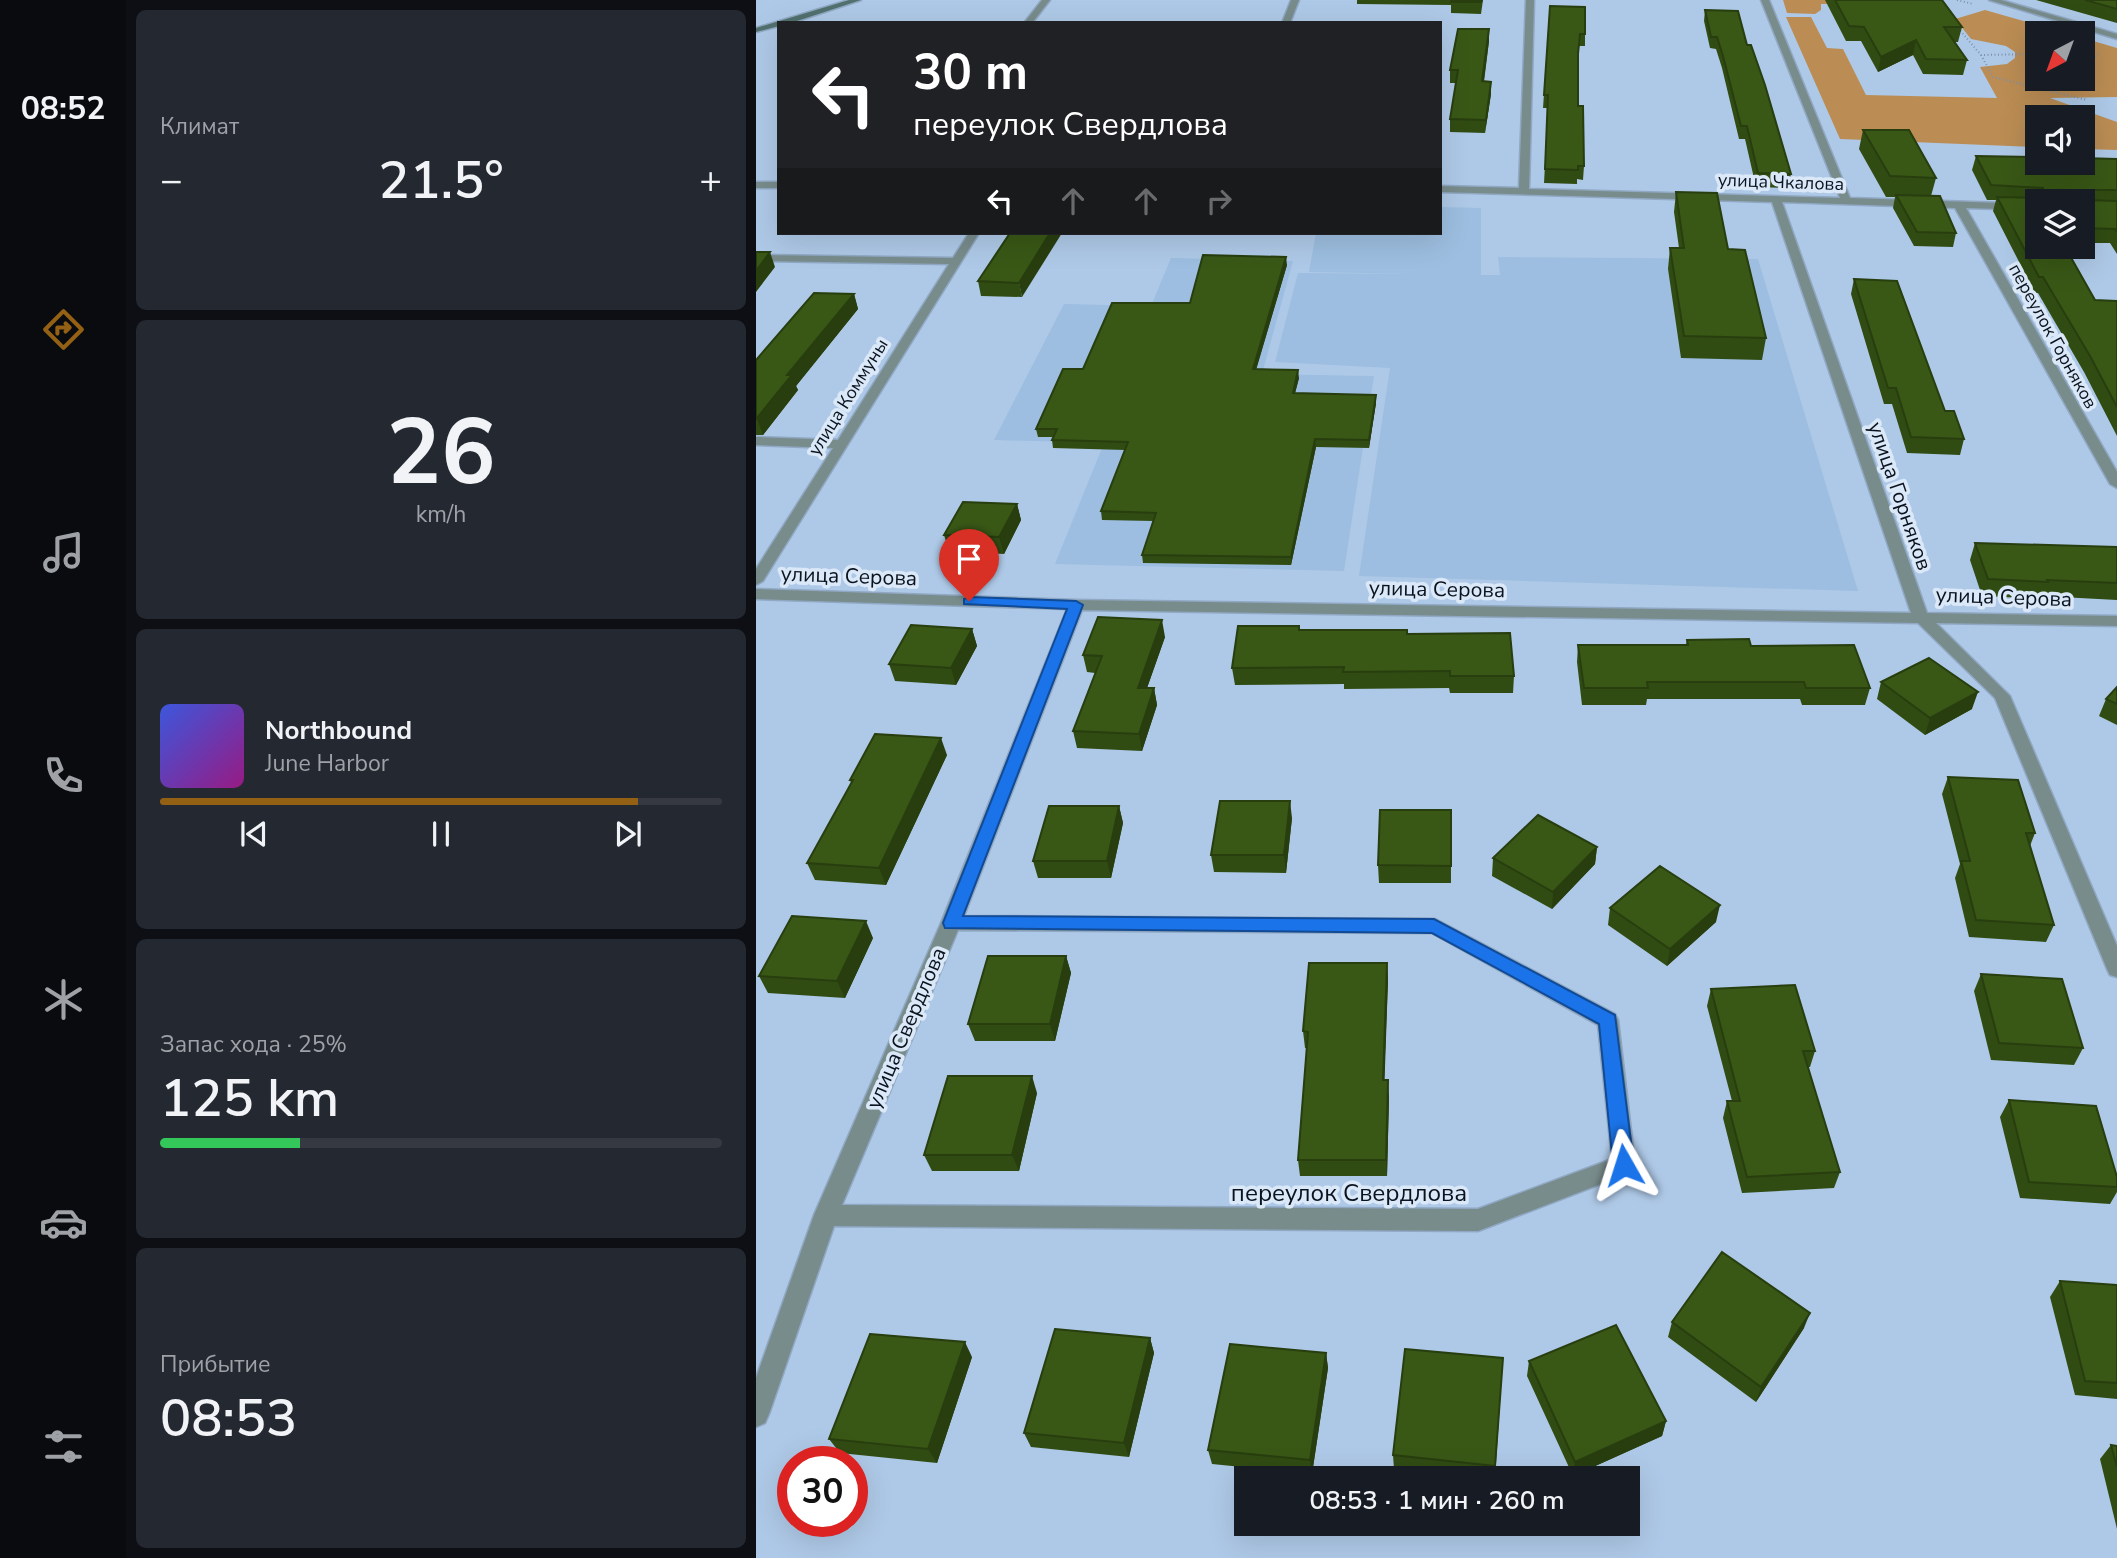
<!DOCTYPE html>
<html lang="ru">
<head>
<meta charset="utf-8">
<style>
	body { margin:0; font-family:"Nunito Sans",sans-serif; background:#242831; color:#f1f3f6; height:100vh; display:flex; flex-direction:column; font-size:26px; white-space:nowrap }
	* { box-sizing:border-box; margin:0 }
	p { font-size:23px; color:#9ea1a6 }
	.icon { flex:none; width:38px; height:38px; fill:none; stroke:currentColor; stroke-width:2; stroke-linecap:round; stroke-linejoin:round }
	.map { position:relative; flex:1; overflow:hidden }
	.sheet { display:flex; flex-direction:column; gap:10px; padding:10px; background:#0d0f14; width:630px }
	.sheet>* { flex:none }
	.guide { position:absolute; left:21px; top:21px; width:665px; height:214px; border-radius:0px; box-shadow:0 7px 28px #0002; background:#202124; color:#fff; overflow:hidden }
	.needle { width:46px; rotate:221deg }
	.fabs { position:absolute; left:1269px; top:21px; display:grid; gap:14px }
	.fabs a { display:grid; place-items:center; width:70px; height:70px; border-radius:0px; background:#171b24; box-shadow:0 7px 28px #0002; font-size:35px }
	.speed { position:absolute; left:21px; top:1446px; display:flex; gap:14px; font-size:35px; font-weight:700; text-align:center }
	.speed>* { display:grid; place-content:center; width:91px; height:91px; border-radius:50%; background:#171b24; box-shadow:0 7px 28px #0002; line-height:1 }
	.speed .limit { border:10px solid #d22; background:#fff; color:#111 }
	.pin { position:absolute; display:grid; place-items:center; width:60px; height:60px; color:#fff; margin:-72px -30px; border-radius:50% 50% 50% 0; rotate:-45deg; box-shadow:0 0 7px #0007 }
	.pin .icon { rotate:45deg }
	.me { position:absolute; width:77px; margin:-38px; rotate:354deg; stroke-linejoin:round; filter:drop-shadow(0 0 5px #0008) }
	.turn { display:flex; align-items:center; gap:24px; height:147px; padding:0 21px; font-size:32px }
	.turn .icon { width:91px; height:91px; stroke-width:2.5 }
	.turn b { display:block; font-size:49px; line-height:60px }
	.lanes { display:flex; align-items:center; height:66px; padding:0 21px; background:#0003; justify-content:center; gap:35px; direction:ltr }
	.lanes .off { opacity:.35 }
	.big { font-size:52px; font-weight:600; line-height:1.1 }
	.sheet .widget { flex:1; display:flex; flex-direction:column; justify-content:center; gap:10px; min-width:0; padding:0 24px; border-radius:10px; background:#242831 }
	.sheet .dial { align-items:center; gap:0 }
	.dial b { font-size:91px; line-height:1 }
	.song { display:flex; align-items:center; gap:21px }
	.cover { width:84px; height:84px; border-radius:10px; background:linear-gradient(135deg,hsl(230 70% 55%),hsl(310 70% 35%)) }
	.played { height:7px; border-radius:4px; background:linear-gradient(90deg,#946114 85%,#363941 85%) }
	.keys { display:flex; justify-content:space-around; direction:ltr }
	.heat { display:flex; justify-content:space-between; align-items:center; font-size:38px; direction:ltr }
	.charge { height:10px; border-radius:5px; background:linear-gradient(90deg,#34c759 25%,#363941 0) }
	.trip { position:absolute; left:478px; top:1466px; width:406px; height:70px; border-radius:0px; background:#171b24; box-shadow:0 7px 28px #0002; font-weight:600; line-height:70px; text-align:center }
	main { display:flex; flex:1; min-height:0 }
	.tab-bar { display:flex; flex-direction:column; width:126px; justify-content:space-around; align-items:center; background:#090b0e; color:#9ea1a6 }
	.tab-bar .icon { width:49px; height:49px }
	.tab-bar .current { color:#946114 }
	.tab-bar b { font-size:32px; color:#f1f3f6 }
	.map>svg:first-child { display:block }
	.built { fill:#9dbee0 }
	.green { fill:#bb8d54 }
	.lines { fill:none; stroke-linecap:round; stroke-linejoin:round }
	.minor-casing { stroke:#90a8c3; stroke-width:3 }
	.tertiary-casing { stroke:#90a8c3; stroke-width:3 }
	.secondary-casing { stroke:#90a8c3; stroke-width:3 }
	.path { stroke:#7d92aa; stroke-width:2; stroke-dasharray:1 2.5; stroke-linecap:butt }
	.minor { fill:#788c8b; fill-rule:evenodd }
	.tertiary { fill:#788c8b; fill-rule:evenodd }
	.secondary { fill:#51706e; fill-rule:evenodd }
	.wall { fill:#314c13 }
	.shaded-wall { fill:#283e0f }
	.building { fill:#395816; stroke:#283e0f; stroke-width:2 }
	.route { fill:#1a73e8; stroke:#114b97; stroke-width:2 }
	.labels { text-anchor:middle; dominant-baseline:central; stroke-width:7; stroke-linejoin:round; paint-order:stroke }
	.far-street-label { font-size:18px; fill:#0a131e; stroke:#dae8f8 }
	.street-label { font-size:21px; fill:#0a131e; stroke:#dae8f8 }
	.near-street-label { font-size:24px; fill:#0a131e; stroke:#dae8f8 }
</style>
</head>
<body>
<main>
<nav class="tab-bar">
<b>08:52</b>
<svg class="icon current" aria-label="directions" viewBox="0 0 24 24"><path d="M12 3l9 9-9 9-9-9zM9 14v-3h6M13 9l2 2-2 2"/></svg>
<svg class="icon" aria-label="music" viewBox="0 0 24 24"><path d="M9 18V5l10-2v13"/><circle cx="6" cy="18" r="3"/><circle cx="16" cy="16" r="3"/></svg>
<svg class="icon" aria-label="phone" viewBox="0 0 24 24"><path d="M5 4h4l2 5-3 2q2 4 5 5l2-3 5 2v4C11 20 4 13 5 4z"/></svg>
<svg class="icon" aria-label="climate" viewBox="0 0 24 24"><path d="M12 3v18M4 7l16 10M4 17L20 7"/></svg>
<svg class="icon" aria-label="car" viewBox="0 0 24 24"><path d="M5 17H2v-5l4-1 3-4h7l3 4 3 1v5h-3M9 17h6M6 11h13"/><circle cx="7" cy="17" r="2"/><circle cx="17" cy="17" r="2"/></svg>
<svg class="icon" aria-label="filters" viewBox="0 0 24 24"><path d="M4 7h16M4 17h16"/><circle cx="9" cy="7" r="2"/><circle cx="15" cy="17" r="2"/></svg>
</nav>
<section class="sheet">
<div class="widget"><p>Климат</p>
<div class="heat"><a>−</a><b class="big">21.5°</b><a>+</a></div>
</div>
<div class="widget dial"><b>26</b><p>km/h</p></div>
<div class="widget">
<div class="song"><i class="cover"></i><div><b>Northbound</b><p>June Harbor</p></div></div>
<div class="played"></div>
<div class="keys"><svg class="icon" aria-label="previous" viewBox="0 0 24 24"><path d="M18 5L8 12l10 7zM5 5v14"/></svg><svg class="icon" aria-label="pause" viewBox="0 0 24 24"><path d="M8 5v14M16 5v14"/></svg><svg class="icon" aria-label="next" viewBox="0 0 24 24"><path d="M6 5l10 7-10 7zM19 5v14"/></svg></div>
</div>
<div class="widget"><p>Запас хода · 25%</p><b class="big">125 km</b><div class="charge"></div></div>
<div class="widget"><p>Прибытие</p><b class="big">08:53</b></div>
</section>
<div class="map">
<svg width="1361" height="1558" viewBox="0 0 1361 1558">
	<rect width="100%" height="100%" fill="#aec9e7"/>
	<path class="built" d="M684,207L725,208V275H744L742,257L1002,259L1102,591L603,576L634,368L519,362L542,273L667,274L553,272L560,233H684Z
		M415,258L537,261L506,374L618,376L588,571L299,564L348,443L238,440L308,304L395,306Z"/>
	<path class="green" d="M1027,0H1073L1078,4H1065V10L1059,14L1031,13Z
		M1229,10L1310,33H1281V79H1326L1327,38L1361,48V97L1294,98L1361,122V150L1327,149L1326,117H1281V147L1084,139L1030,17H1055L1071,48L1087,49L1110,95L1241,98L1224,67L1251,64L1259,58V52L1250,46L1215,39L1199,19Z"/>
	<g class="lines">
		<defs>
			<path id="minor" d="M286,0H294L276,23H268Z
				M535,0H543L534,23H526Z
				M770,0H778L773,189L1084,198L1005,0H1013L1094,198L1281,204V210L1210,208L1361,472V488L1354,484L1199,208L1026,202L1171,613L1361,616V626L1180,623L1254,696L1361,946V977L1354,975L1351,969L1239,698L1162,623L326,610L208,916L679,919L859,1014L862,1020L879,1165L876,1172L722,1231L78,1226L13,1414L9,1423L0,1427V1378L58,1215L185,923L311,609L0,599V589L320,600L1155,613L1016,202L684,192V186L763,188ZM202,930L676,933L842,1025L856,1159L722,1209L86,1205Z
				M0,182H23V188H0Z
				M213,233H223L7,581L0,585V569L77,448L0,445V437L82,440L193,264L0,261V255L197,258Z"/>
			<path id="tertiary" d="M1233,0H1245L1361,34V39Z"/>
			<path id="secondary" d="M93,0H105L35,23H23V26L0,32V28Z"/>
		</defs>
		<use href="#minor" class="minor-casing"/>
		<use href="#tertiary" class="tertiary-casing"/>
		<use href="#secondary" class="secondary-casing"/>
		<path class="path" d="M1201,0L1217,4
			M1202,28L1225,55L1281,54
			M1225,55L1237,77L1331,100
			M1326,59H1337L1344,52"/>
		<use href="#minor" class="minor"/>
		<use href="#tertiary" class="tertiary"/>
		<use href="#secondary" class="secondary"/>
	</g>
	<path class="wall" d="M601,0H727L725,14L695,13V5L601,4Z
		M1069,0H1186L1206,27L1202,42H1198L1211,60L1207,75L1167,74L1157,55L1122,72L1105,41H1090Z
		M1280,0H1361V23Z
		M794,6L829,34V46H823L822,55V106L828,166L827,180L821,179V184L788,183L792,108H787Z
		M949,10L991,45L1035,174L1032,188L1000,187L989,139H983L966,68L960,49L954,48L948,21Z
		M733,29V41L728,82H735V94L729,133L694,132V119L700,83H694V70Z
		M1107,130L1180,178L1175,196L1200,233L1197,247L1158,246L1137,208L1139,197H1130L1103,149Z
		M1220,156L1361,159V254L1354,243H1326V201H1281L1339,300L1361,301V436L1328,372L1282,293H1279L1237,211L1240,200H1231L1216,170Z
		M920,192L972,249L1010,338L1006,360L925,358L912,269L914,248H923L918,212Z
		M254,233L266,297L225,296L222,281Z
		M531,265L500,369L543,378L539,393L620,403L613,448L560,447L535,565L387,563L386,555L397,521L346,520L345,511L369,450L297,448L296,440L297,437H282L280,429L327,369L434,303Z
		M1098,279L1208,439L1204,455L1151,453L1136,404H1128L1095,294Z
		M98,294L102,309L40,386L42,390L7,435H0V360Z
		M261,504L265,520L248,554L193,551L188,535Z
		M1219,543L1361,547V600L1286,596V599L1226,596L1214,560Z
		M543,626L544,630L651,634L758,676L757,693H694L693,688L588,689V684L479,685L476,668Z
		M216,629L221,646L200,685L139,681L133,664Z
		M409,637L391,688H398L401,705L386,751L321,748L317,731L339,673L331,672L327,655Z
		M931,640L995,646L1114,688L1109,705H1046L1044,699H891L890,705H826L821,662L822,645H930Z
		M1125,682L1216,709L1169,735L1121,699Z
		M1361,687V725L1343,716L1350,699Z
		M191,755L130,885L59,880L51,863L95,783L94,780Z
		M1192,777L1279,833L1274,846L1298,925L1290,942L1213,937L1199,878L1204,864L1186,794Z
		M363,806L367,823L355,878H282L277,861Z
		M695,810V883H623L622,865Z
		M536,818L530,873L458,872L455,855Z
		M841,847L839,864L796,909L736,876L737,858Z
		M854,908L960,922L911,966L852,925Z
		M117,938L89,998L12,993L3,976Z
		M310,956L315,973L299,1041H219L212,1024Z
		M631,963L632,980L628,1080L633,1097L631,1176H544L542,1160L551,1048H549L547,1031Z
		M1225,974L1327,1048L1318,1065L1235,1060L1218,991Z
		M955,989L1059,1051L1054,1067H1052L1084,1172L1078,1188L986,1193L967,1118L971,1101H976L951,1006Z
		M281,1093L263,1171H176L168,1155Z
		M1253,1100L1361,1177V1192L1354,1204L1264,1198L1244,1117Z
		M1304,1281L1361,1285V1399L1319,1395L1294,1297Z
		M916,1322L1048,1328L1000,1402L912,1337Z
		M394,1338L398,1353L373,1457L275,1447L268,1433Z
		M570,1353L572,1368L556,1474L456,1464L452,1450Z
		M216,1357L181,1463L84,1453L73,1439Z
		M747,1358L739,1479H726L638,1469L637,1455Z
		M773,1361L910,1421L906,1436L817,1476L771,1376Z
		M1355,1445L1361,1446V1529L1344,1459Z"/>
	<path class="shaded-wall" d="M733,29V41L726,94V81Z
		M1160,40L1157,55L1122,72L1125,57Z
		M735,82V94L729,133L730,120Z
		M294,233H306L266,297L263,283Z
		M14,252L19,267L0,292V271Z
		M530,257L531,265L498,377L497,369Z
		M98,294L102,309L40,386L42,390L7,435L1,419L31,375Z
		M542,370L543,378L537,401V393Z
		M620,395V403L613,448V440Z
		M559,439L560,447L535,565V557Z
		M261,504L265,520L248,554L243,537Z
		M406,620L409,637L385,705L382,688Z
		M216,629L221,646L200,685L195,668Z
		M398,688L401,705L386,751L383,734Z
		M1222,692L1216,709L1169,735L1174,718Z
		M185,738L191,755L130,885L123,868Z
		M534,801L536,818L530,873L528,855Z
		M363,806L367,823L355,878L351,861Z
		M841,847L839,864L796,909L797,892Z
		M964,905L960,922L911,966L914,949Z
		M110,921L117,938L89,998L81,981Z
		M310,956L315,973L299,1041L294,1024Z
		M631,963L632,980L628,1097L627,1080Z
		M276,1076L281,1093L263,1171L256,1155Z
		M632,1080L633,1097L631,1176L630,1160Z
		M1054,1313L1048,1328L1000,1402L1005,1387Z
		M394,1338L398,1353L373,1457L368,1443Z
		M209,1342L216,1357L181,1463L172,1449Z
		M570,1353L572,1368L556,1474L554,1460Z
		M910,1421L906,1436L817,1476L819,1462Z"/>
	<path class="building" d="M696,0H726L725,2H695Z
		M1079,0H1186L1206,27H1188L1211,60L1170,59L1160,40L1125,57L1108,27L1093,26Z
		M1329,0H1361V9Z
		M794,6L829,7V34H824L822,54V106H827L828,166H822V170L789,169L792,95H788Z
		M949,10L982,11L991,45H995L1009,85L1035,174L1002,173L991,126H985L967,56L961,37H955Z
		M702,29H733L726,81L735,82L730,120L694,119L702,70H694Z
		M1107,130H1153L1180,178L1134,176Z
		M1220,156L1281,157V163H1326V158L1361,159V190H1329L1331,200L1361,201V231L1359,229L1326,228V201H1281V247H1309L1339,300L1361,301V407L1334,356L1287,277H1283L1241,197L1285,198L1287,188L1235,185Z
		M920,192L961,193L972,249L989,250L1010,338L928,336L914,248H928Z
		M1140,195L1184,196L1200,233L1161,232Z
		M254,233H294L263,283L222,281Z
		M0,252H14L0,271Z
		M447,255L530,257L497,369L542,370L537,393L620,395L613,440L559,439L535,557L386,555L400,513L345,511L372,442L296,440L301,429H280L307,369H327L356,303H434Z
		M1098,279L1141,281L1189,411H1198L1208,439L1155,437L1140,388H1132Z
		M58,293L98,294L31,375H36L0,419V360Z
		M207,502L261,504L243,537L188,535Z
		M1219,543L1361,547V583L1291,580L1292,582L1232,579Z
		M342,617L406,620L382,688H398L383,734L317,731L346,656L327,655Z
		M155,625L216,629L195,668L133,664Z
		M482,626H543V630H651V634L754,633L758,676H694V671L587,672L588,667L476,668Z
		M993,639L995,646L1098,645L1114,688H1050L1048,682H891L892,688H828L822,645H932L931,640Z
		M1173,658L1222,692L1174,718L1125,682Z
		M1361,687V704L1350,699Z
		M119,734L185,738L123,868L51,863L97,780H94Z
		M1192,777L1262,780L1279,833H1270L1298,925L1220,920L1205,861H1214Z
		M464,801H534L528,855H455Z
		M293,806H363L351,861H277Z
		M624,810H695V866L622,865Z
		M782,815L841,847L797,892L737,858Z
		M904,866L964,905L914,949L854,908Z
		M36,916L110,921L81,981L3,976Z
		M232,956H310L294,1024H212Z
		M553,963H631L627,1080H632L630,1160H542L552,1032L547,1031Z
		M1225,974L1306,979L1327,1048L1243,1043Z
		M1039,985L1059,1051H1047L1084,1172L991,1177L971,1101H984L955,989Z
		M192,1076H276L256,1155H168Z
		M1253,1100L1340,1106L1361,1177V1187L1273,1182Z
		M966,1252L1054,1313L1005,1387L916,1322Z
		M1304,1281L1361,1285V1383L1329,1381Z
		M860,1325L910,1421L819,1462L773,1361Z
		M299,1329L394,1338L368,1443L268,1433Z
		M114,1334L209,1342L172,1449L73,1439Z
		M474,1344L570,1353L554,1460L452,1450Z
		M649,1349L747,1358L739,1466L637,1455Z
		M1355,1445L1361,1446V1467Z"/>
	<path class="route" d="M213,597L320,601L327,605L207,916L678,919L859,1015L878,1165L875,1171L868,1174L860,1171L857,1165L843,1024L676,933L189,928L187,923L311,609L208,604V599Z"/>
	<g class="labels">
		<g class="far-street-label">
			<text transform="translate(1025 182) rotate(2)">улица Чкалова</text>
			<text transform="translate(1297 336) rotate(61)">переулок Горняков</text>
			<text transform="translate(92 397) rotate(-58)">улица Коммуны</text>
		</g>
		<g class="street-label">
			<text transform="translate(1144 496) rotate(71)">улица Горняков</text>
			<text transform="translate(93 576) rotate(2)">улица Серова</text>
			<text transform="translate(681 589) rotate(1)">улица Серова</text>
			<text transform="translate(1248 597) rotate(2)">улица Серова</text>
			<text transform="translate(150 1028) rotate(-67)">улица Свердлова</text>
		</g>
		<g class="near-street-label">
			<text x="593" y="1193">переулок Свердлова</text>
		</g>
	</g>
</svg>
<div class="fabs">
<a><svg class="needle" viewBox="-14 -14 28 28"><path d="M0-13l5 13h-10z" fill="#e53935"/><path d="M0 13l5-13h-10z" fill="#9ea1a6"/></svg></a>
<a><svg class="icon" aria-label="sound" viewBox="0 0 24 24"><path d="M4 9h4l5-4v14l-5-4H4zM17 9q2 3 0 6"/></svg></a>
<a><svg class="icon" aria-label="layers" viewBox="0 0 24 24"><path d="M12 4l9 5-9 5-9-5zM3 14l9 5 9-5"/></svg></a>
</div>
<div class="speed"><div class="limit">30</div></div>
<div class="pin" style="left:213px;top:601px;background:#d93025"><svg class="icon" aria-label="arrive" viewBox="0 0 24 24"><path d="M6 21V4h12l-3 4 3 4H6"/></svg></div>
<svg class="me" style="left:868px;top:1165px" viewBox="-20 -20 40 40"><path d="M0-17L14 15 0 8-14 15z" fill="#1a73e8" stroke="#fff" stroke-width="4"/></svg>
<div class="trip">08:53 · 1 мин · 260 m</div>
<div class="guide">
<div class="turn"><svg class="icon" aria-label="left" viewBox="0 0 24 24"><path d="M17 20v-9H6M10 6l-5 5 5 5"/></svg><div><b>30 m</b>переулок Свердлова</div></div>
<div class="lanes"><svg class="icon" aria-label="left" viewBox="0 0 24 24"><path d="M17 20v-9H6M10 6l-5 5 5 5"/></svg><svg class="icon off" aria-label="ahead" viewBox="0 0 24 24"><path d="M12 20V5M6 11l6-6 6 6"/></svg><svg class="icon off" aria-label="ahead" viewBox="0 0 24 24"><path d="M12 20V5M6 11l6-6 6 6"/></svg><svg class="icon off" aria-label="right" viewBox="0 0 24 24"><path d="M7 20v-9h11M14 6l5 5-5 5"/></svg></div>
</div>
</div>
</main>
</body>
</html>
